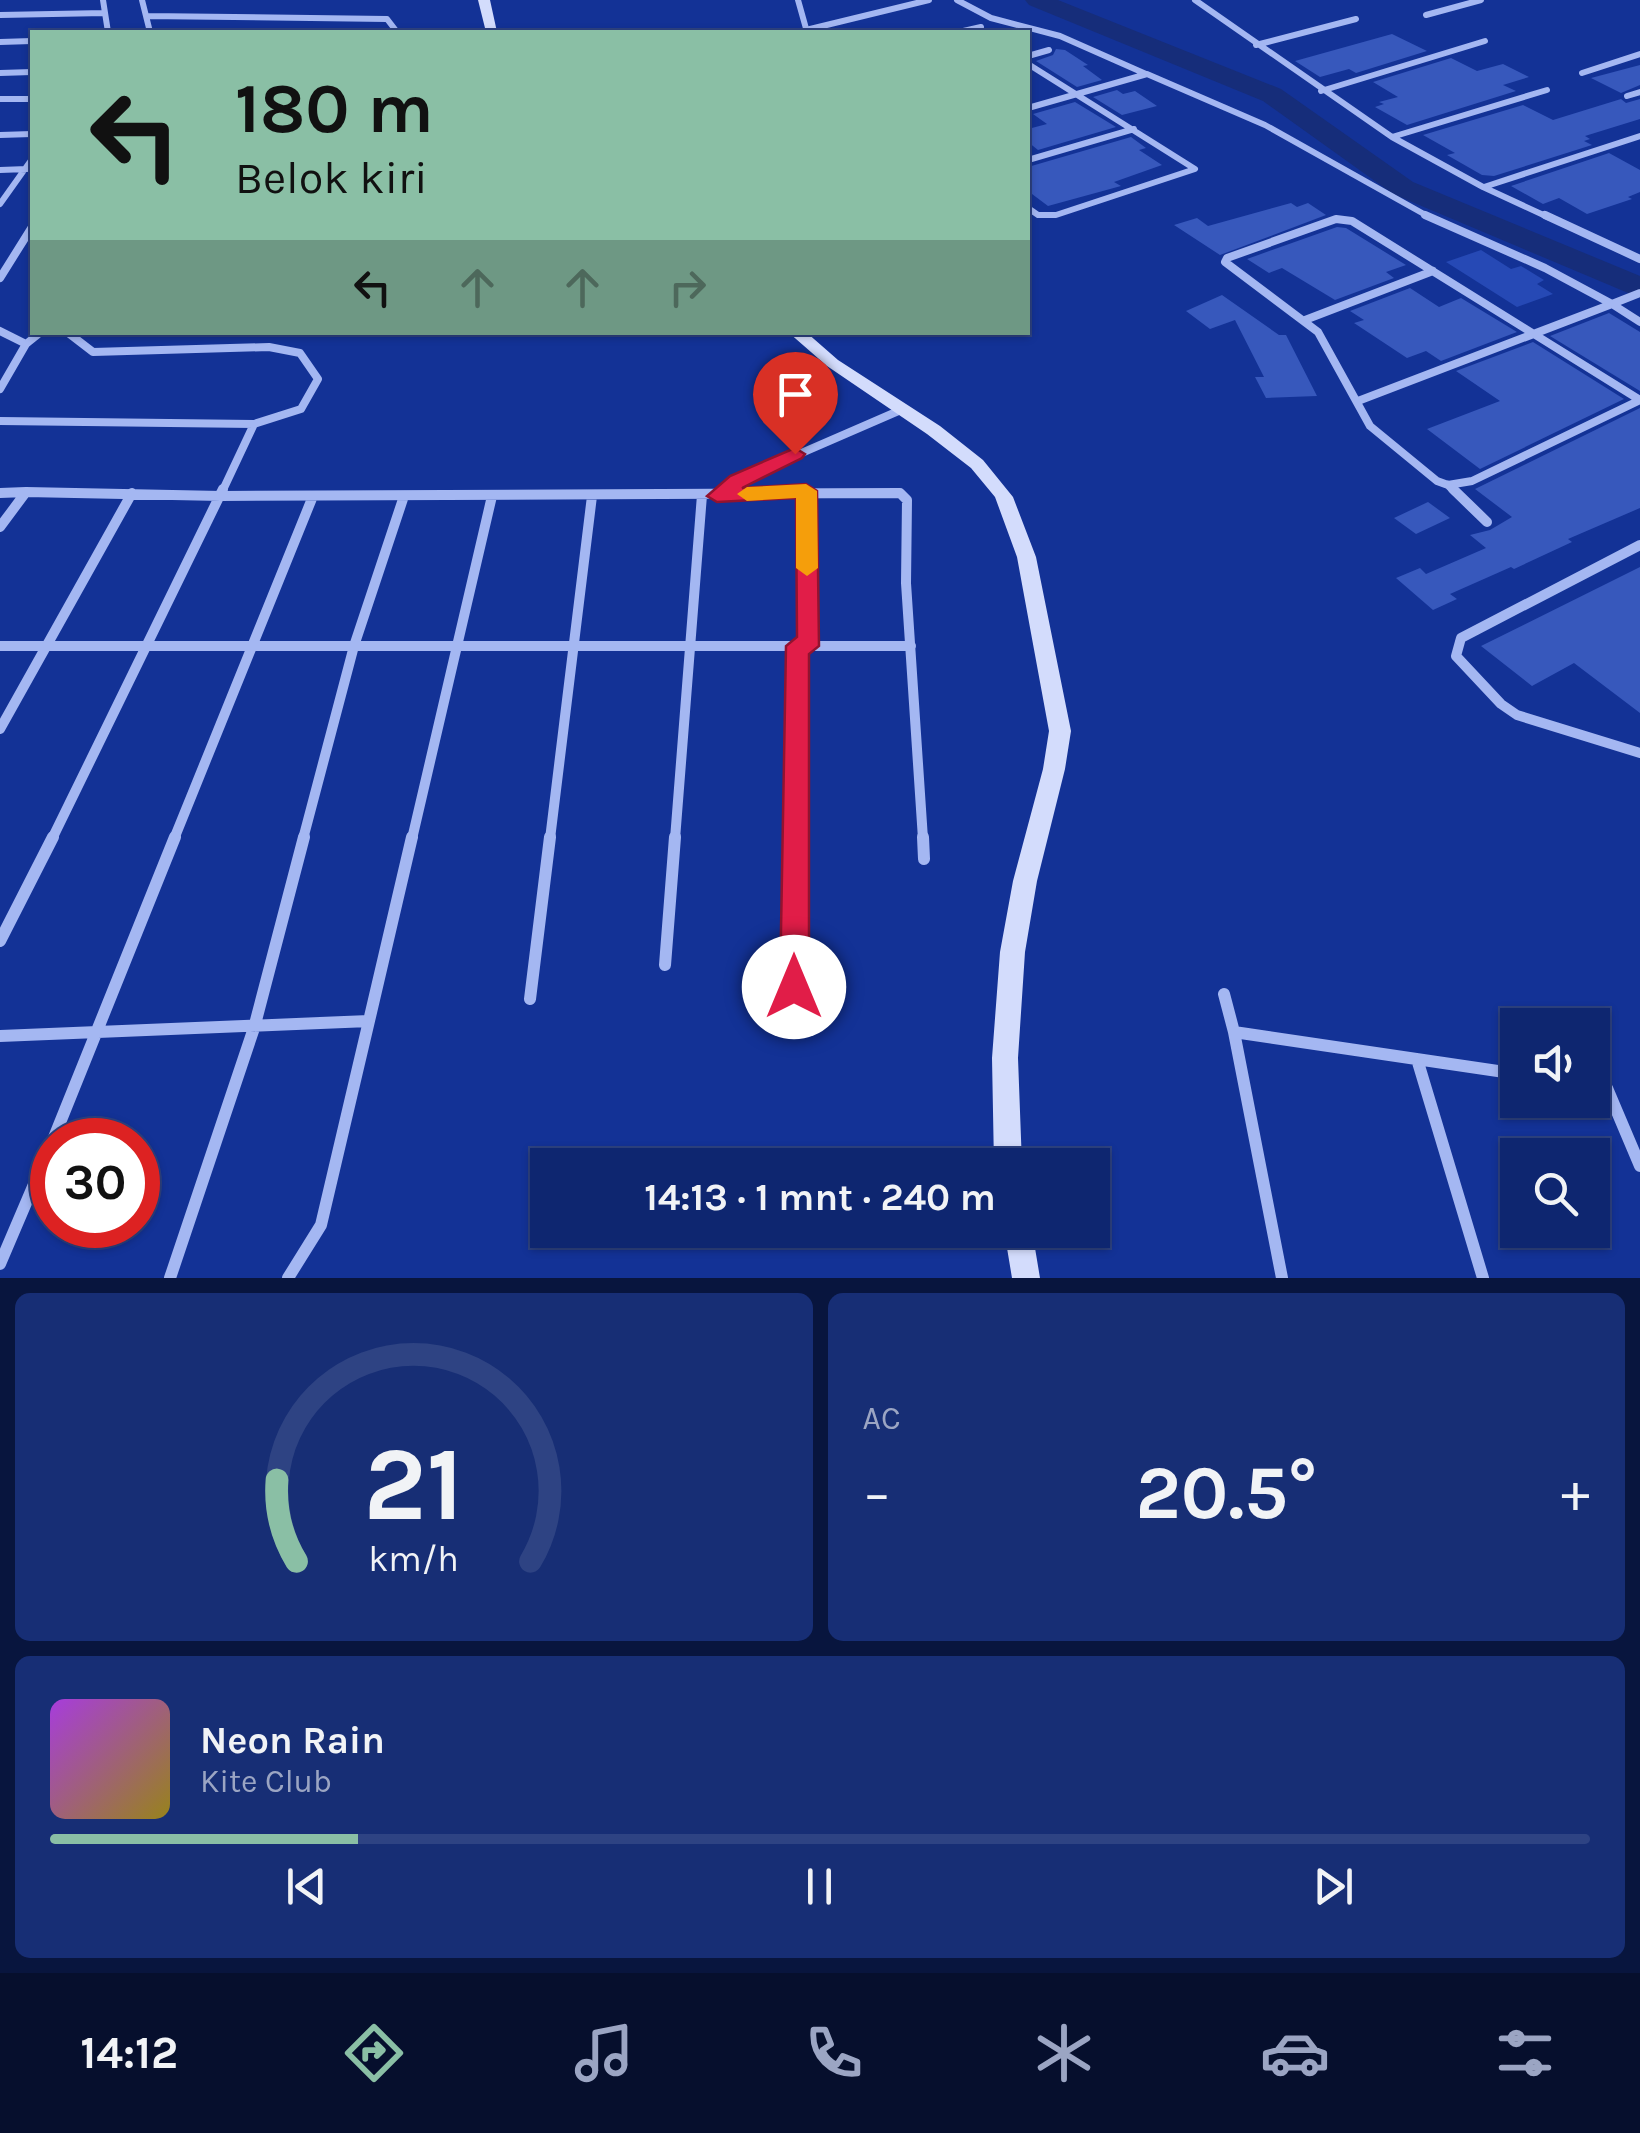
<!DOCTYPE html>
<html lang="id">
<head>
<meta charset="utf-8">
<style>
	body { margin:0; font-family:Karla,sans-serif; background:#172e75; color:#f1f3f6; height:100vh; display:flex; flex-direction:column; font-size:38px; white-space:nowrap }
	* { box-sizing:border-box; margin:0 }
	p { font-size:32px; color:#9ba5c3 }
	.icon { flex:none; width:55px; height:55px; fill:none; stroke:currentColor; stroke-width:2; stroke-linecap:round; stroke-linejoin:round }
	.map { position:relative; height:1278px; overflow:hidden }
	.sheet { display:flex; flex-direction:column; gap:15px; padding:15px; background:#08153e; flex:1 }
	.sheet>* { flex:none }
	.hud { position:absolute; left:30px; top:30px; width:1000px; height:305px; border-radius:0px; box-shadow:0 2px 8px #0004,0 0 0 2px #2e4383; background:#8abfa5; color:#111; overflow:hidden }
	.fabs { position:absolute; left:1500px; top:1008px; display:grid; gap:20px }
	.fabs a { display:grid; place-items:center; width:110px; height:110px; border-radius:0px; background:#0e2670; box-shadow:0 2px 8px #0004,0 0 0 2px #2e4383; font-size:50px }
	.speed { position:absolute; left:30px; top:1118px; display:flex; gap:20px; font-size:50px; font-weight:700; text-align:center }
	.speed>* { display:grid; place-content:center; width:130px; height:130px; border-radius:50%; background:#0e2670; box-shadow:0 2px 8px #0004,0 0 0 2px #2e4383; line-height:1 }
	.speed .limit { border:15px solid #d22; background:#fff; color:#111 }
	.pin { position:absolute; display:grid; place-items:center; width:85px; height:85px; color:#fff; margin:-102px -42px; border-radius:50% 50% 50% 0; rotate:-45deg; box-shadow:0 0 10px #0007 }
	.pin .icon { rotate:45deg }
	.me { position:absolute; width:110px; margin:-55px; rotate:0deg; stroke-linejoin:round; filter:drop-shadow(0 0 8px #0008) }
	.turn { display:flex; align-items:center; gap:35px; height:210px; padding:0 40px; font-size:45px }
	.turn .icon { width:130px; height:130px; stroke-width:2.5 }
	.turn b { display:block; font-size:70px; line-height:85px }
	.lanes { display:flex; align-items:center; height:95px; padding:0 40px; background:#0003; justify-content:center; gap:50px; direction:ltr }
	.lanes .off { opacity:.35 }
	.big { font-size:75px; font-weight:700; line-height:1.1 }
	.sheet .widget { flex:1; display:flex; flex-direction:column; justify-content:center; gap:15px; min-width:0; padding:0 35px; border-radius:15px; background:#172e75 }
	.sheet .dial { align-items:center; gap:0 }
	.dial svg { height:260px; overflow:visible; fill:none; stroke:#2e4383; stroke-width:7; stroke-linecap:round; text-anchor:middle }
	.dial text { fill:#f1f3f6; stroke:none }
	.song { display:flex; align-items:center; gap:30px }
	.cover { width:120px; height:120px; border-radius:15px; background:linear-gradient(135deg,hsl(280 70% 55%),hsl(50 70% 35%)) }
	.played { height:10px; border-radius:5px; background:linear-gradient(90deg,#8abfa5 20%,#2e4383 20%) }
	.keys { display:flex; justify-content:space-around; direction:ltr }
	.heat { display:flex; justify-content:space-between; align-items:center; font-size:55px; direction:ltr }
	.sheet .tiles { flex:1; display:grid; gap:15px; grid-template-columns:1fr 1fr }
	.widget:last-child { grid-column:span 2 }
	.trip { position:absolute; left:530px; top:1148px; width:580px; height:100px; border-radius:0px; background:#0e2670; box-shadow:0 2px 8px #0004,0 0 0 2px #2e4383; font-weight:700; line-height:100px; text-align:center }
	.tab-bar { display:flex; height:160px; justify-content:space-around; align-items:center; background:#060f2d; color:#9ba5c3 }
	.tab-bar .icon { width:70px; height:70px }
	.tab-bar .current { color:#8abfa5 }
	.tab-bar b { font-size:45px; color:#f1f3f6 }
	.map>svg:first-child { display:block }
	.green { fill:#2649b5 }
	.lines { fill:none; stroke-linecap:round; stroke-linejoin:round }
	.river { fill:#162d7a; fill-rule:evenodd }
	.building { fill:#3758bc }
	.minor-far3 { stroke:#a4b7f2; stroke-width:6 }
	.minor-far2 { stroke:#a4b7f2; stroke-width:8 }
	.minor-far1 { stroke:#a4b7f2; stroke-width:10 }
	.minor { stroke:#a4b7f2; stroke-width:12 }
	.secondary { fill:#d3dcfc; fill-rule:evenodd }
	.route { fill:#e11d48; stroke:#92132f; stroke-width:2.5 }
	.slow { fill:#f59e0b }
</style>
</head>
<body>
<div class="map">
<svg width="1640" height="1278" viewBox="0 0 1640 1278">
	<rect width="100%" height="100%" fill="#133296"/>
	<path class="green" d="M1481,250L1511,269L1521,266L1544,280L1537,284L1553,294L1517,307L1446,262Z"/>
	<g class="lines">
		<path class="river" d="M1025,0H1058L1281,89L1413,182L1640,276V298L1393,194L1263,101L1029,5Z"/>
	</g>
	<path class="building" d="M1392,34L1427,51L1356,73L1349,69L1320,77L1295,61Z
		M1056,49L1065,50L1088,65L1083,66L1102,80L1077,87L1036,61L1053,55Z
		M1451,58L1477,71L1503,64L1529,77L1503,85L1516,91L1407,125L1375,107L1384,104L1379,102L1398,97L1373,82Z
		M1640,65V85L1621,93L1591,78Z
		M1117,90L1123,94L1135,91L1157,106L1122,115L1093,97Z
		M1621,99L1626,103L1640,99V119L1585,136L1590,139L1584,141L1592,145L1494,176L1482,175L1447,155L1455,153L1423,135L1523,105L1553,120Z
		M1075,102L1116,127L1038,150L1028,142V129L1047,124L1033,114Z
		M1131,137L1146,148L1139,150L1162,165L1114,182L1121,186L1048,206L1028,191V167Z
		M1609,153L1640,170V192L1628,197L1632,199L1587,214L1559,198L1543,204L1511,186Z
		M1291,203L1297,207L1308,203L1326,215L1220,255L1174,225L1197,218L1208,226Z
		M1337,227L1346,228L1406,265L1386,272L1394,278L1335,300L1282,268L1269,273L1247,259Z
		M1410,288L1439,307L1461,298L1517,332L1441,361L1426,351L1407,358L1354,323L1364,320L1350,311Z
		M1222,295L1279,335H1286L1317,396L1266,398L1255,377H1264L1235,320L1210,329L1186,311Z
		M1609,313L1640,332V391L1550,336Z
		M1533,342L1624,399L1480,469L1427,429L1500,401L1456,371Z
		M1640,408V508L1568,539L1572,542L1514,569L1511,567L1450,594L1457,599L1433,610L1396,578L1420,568L1426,574L1486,548L1470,535L1490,530L1512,517L1475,489Z
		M1428,502L1450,518L1416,534L1394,518Z
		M1640,567V713L1574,663L1532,686L1481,646Z"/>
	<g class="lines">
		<path class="minor-far3" d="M103,0L108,32
			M142,0L150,32
			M798,0L807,32
			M957,0L991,18L1060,36L1146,74
			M1195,0L1392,137L1483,187L1550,218
			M0,15L105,13
			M1426,15L1481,0
			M146,16L387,19L397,32
			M806,30L929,0
			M959,32L981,27
			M0,42L32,41
			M1256,45L1356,19
			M1028,56L1049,50
			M1028,64L1195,169L1056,215H1038L1028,208
			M0,73L32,72
			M1582,73L1640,54
			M1321,91L1485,41
			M1627,96L1640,92
			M0,99H32
			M1028,108L1147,74L1265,125L1431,218
			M0,135L32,134
			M1392,137L1547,90
			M1028,160L1134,129
			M0,170L27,169
			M1484,187L1640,136
			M0,204L32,159"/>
		<path class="minor-far2" d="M1425,215L1545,268L1612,304L1640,293
			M1545,215L1640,259
			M1336,219L1352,221L1640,400L1472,481L1448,485L1437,481L1370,426L1318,332L1225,262L1227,258Z
			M0,278L32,227
			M1305,320L1433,271
			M0,331L26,344
			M67,332L93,352L269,347L300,353L318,379L301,409L254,424
			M0,389L26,344L41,332
			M1358,401L1612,304L1640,322
			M0,421L254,424L222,492
			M1448,485L1455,492
			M722,492L737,481L903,409"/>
		<path class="minor-far1" d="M1453,489L1487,522
			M806,491L808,646
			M0,493L26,492
			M718,495L726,489
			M0,527L26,492L221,496L900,493L907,500L906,583L923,839
			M1640,545L1461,638L1456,656L1501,704L1517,715L1640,753
			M0,646H911
			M0,729L132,493
			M52,839L223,489
			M174,839L313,496
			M303,839L354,646L404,496
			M412,839L492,496
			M550,839L592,496
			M675,839L702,495
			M795,839L797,646"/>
		<path class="minor" d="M923,837L924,859
			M0,941L53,837
			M665,965L675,837
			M794,987L795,837
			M1224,994L1234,1032L1518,1074
			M530,999L550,837
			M1234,1032L1282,1278
			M0,1036L369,1021L412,837
			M1417,1059L1483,1278
			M1592,1086L1607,1088L1640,1166
			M53,1140L175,837
			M0,1264L52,1142
			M170,1278L254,1028L304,837
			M288,1278L321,1225L369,1021"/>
		<path class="secondary" d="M478,0H490L497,32H486Z
			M788,332H806L838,360L940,426L983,460L1013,497L1036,557L1071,731L1065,769L1037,881L1025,952L1018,1058L1022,1165H994L992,1058L1000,952L1013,881L1043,769L1049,731L1017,557L995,497L971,468L927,434L827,366Z
			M1004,1230H1032L1040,1278H1012Z"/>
	</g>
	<path class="route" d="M795,448L805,454L802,458L742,488L806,484L817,491L819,646L809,654V987L804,996L794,1000L785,996L780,987L786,646L797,637L796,498L717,502L707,496L730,476Z"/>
	<path class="slow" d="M806,484L817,491L818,568L807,576L796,568V498L747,501L737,494L747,487Z"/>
</svg>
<div class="fabs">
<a><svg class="icon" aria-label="sound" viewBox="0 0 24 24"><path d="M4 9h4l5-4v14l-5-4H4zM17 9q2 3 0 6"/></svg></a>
<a><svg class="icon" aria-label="search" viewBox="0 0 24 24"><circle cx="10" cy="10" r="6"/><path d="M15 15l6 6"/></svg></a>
</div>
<div class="speed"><div class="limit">30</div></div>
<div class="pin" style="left:795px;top:454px;background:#d93025"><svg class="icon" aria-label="arrive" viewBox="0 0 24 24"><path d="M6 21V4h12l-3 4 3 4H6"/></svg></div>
<svg class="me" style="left:794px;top:987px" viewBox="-20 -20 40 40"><circle r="19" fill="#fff"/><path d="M0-13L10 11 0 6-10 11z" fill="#e11d48"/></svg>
<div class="trip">14:13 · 1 mnt · 240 m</div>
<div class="hud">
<div class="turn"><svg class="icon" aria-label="left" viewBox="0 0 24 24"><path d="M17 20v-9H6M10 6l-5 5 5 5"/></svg><div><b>180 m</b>Belok kiri</div></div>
<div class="lanes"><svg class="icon" aria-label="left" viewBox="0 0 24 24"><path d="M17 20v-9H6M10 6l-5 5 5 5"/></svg><svg class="icon off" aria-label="ahead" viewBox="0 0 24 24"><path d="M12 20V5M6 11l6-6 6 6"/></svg><svg class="icon off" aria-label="ahead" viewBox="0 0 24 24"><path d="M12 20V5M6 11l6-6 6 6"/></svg><svg class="icon off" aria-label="right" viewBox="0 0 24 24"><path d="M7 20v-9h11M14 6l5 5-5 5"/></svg></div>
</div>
</div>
<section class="sheet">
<div class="tiles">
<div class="widget dial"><svg viewBox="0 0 100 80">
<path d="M14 69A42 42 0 1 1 86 69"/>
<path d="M14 69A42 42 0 0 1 8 44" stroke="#8abfa5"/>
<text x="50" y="56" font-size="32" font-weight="700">21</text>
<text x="50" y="72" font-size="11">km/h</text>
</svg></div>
<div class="widget"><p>AC</p>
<div class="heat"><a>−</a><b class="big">20.5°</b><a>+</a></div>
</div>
<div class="widget">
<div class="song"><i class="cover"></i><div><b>Neon Rain</b><p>Kite Club</p></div></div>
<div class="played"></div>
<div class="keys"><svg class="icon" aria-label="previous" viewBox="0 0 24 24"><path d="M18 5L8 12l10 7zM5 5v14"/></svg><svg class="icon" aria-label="pause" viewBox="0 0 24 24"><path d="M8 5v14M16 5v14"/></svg><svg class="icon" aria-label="next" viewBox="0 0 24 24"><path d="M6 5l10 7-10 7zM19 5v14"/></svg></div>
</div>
</div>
</section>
<nav class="tab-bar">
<b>14:12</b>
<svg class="icon current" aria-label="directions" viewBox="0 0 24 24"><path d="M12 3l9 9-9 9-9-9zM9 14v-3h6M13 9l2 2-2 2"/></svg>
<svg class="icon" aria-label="music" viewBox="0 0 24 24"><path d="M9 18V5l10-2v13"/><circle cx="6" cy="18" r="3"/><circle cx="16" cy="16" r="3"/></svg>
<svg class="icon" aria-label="phone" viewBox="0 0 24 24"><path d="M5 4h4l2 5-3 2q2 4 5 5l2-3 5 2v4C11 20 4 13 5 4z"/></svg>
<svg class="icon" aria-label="climate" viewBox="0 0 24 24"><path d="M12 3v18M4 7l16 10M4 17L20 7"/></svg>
<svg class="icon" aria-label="car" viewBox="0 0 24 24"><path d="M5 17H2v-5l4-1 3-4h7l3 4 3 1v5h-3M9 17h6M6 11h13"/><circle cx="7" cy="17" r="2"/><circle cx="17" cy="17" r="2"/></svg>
<svg class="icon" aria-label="filters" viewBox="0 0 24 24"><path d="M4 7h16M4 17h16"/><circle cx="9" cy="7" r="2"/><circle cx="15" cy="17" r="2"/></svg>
</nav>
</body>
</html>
